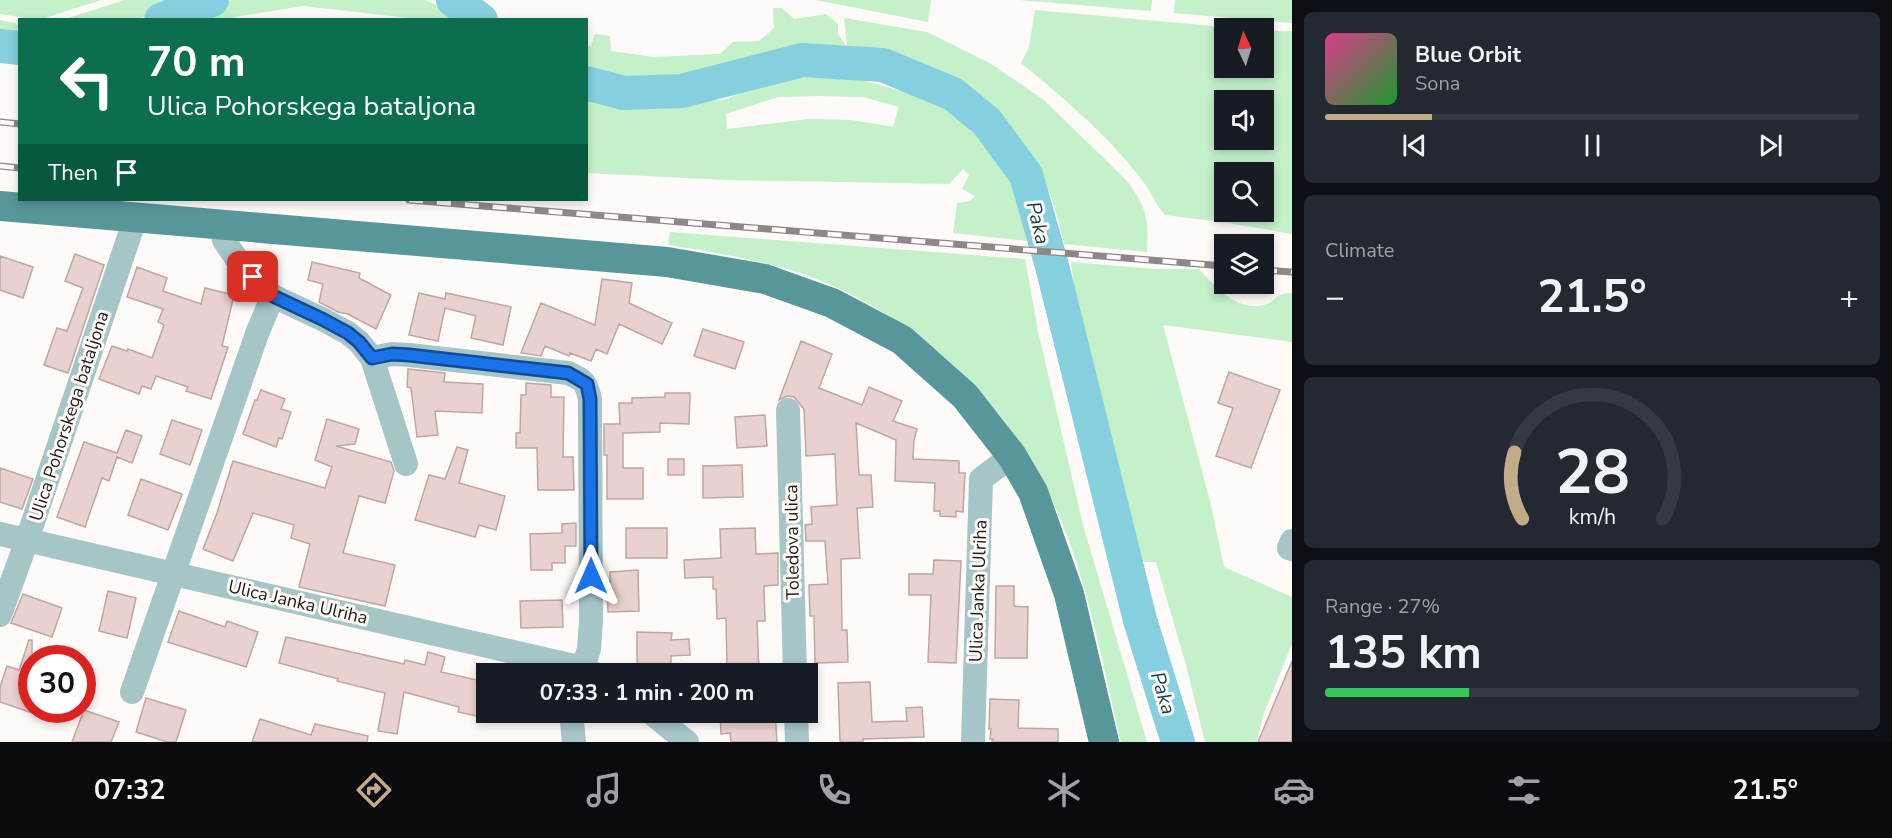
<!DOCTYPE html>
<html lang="en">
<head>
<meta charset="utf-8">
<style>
	body { margin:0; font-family:"Nunito Sans",sans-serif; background:#242831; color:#f1f3f6; height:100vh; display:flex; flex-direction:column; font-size:22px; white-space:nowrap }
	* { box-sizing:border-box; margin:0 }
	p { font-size:20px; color:#9ea1a6 }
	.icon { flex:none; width:33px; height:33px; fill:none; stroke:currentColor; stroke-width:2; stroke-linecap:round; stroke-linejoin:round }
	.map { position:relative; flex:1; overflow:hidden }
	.drawer { display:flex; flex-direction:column; gap:12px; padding:12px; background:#0d0f14; width:600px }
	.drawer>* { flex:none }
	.banner { position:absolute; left:18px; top:18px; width:570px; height:183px; border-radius:0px; box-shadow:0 3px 9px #0003; background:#0b6e4f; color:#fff; overflow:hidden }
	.needle { width:39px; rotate:356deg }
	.fabs { position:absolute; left:1214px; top:18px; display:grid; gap:12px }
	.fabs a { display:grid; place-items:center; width:60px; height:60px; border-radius:0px; background:#171b24; box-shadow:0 3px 9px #0003; font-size:30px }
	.speed { position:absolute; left:18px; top:645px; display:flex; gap:12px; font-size:30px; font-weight:700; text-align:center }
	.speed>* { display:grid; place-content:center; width:78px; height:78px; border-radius:50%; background:#171b24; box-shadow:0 3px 9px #0003; line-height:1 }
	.speed .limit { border:9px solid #d22; background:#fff; color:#111 }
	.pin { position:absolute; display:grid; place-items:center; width:51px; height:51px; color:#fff; margin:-26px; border-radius:12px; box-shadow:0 3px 9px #0006 }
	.me { position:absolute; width:66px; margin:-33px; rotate:0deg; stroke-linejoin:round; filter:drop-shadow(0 0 4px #0008) }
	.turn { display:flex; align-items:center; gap:21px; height:126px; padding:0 30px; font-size:27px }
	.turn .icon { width:78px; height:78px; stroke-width:2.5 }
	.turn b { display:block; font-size:42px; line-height:51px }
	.then { display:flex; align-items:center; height:57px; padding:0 30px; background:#0003; gap:12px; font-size:22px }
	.big { font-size:45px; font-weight:700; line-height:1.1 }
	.drawer .widget { flex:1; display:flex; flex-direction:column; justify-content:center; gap:9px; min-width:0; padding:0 21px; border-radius:9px; background:#242831 }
	.drawer .dial { align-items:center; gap:0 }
	.dial svg { height:156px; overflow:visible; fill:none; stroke:#363941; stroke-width:7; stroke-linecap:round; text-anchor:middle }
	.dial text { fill:#f1f3f6; stroke:none }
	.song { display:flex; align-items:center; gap:18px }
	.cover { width:72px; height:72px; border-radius:9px; background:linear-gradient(135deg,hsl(330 70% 55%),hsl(130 70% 35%)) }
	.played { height:6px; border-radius:3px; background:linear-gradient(90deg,#c2ab89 20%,#363941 20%) }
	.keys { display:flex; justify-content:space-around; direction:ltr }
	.heat { display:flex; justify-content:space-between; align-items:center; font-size:33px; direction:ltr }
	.charge { height:9px; border-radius:4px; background:linear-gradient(90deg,#34c759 27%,#363941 0) }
	.trip { position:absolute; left:476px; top:663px; width:342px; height:60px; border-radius:0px; background:#171b24; box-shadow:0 3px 9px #0003; font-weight:700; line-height:60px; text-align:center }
	.dock { display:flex; height:96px; justify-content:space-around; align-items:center; background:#090b0e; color:#9ea1a6 }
	.dock .icon { width:42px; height:42px }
	.dock .current { color:#c2ab89 }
	.dock b { font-size:27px; color:#f1f3f6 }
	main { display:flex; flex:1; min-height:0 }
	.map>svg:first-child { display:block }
	.green { fill:#c4f0ca; fill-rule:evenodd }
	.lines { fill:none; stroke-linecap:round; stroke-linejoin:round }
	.river { stroke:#85cfde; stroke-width:34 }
	.building { fill:#e9d1cf; stroke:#bea6a5; stroke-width:1.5 }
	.minor { stroke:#a5c5c7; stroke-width:24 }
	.major { stroke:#57969b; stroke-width:30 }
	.rail-casing { stroke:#8d8885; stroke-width:7 }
	.rail { stroke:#fefaf8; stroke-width:4.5; stroke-dasharray:14; stroke-linecap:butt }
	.route-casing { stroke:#114b97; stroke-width:15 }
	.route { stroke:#1a73e8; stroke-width:10 }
	.labels { text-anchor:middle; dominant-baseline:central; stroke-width:6; stroke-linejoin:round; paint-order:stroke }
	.street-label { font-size:18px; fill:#211a17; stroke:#fefaf8 }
	.water-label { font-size:20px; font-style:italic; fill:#1b3f46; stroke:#fefaf8 }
</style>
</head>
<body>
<main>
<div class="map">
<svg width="1292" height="742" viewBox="0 0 1292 742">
	<rect width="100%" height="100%" fill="#fefaf8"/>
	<path class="green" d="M0,0H101L42,19H30L0,14Z
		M125,0H178L179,2L137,19H65Z
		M232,0H425L459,15L465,19H417L303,6L235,17V19H183Z
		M816,0H931L928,22Z
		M1019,0H1152L1151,11Z
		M1175,0H1292V23L1174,13Z
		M773,8H782L794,19L826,14L838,24V34L846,46C814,44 782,50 751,58C735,62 720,71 704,77C667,89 622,87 587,74V46H591L595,34L610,36L611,51L653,57L720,54L733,42L759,41L774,28Z
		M1035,10L1235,28H1224V68H1263V31H1292V234L1222,222L1165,215C1156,205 1152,194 1145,184C1111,138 1065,99 1021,63L1029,47ZM1224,100H1263V140H1224ZM1224,172H1263V212H1224Z
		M844,18L927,32L991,64L1044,100L1127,181C1148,209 1148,218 1147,252L1064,244C1058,219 1052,193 1039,170C1015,131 970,88 929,68C904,55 875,53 848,53Z
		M0,20L19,24V40L0,39Z
		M831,72C853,77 875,84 897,90C906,92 916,90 924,93C937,98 949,106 959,115C1000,147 1022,192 1036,242L953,233L957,203L970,201L975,196L962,189L969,175L963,169L949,184L728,180L587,173V97L612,104L681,105L727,99L757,86ZM818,96L863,97L899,107L893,127L852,120L809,119L727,129L726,114L778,97Z
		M670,232L1025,259L1038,331L1083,525L1147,742H1121C1101,658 1087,572 1049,494C999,388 900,304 788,269C748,258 708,251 668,245Z
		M1071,262L1153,269H1199C1215,287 1239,314 1267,304C1279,299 1273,294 1292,293V342L1163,325L1210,501L1224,567L1292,597V644L1263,716L1257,742H1205L1186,665L1156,562H1136L1078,318Z"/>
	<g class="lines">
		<path class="river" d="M453,0L481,20
			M161,20L212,0
			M0,46L20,48
			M586,83L624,93L682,91L802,60L883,65L953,94L987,122L1026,175L1052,266L1140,620L1178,742"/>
	</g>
	<path class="building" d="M75,254L104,265L68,373L44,365L57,328L67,331L83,288L65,281Z
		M0,256L33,267L23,298L0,290Z
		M312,262L360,273L359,278L391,295L376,329L348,314L338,312L319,302L323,284L308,280Z
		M137,267L167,278L163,291L201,304L205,288L234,295L222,346L228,347L211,399L186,391L188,387L156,376L151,389L142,386L139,394L99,379L112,346L127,351L128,349L152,358L164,325L158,322L163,309L127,297Z
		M602,279L632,283L629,303L672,323L662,344L619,324L607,354L596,349L591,361L570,353L569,356L545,346L541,356L521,353L541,303L595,325Z
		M419,293L445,299L446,293L511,307L503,345L471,338L476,316L445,308L438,341L409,335Z
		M703,329L744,342L735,369L694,356Z
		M801,341L832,354L819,388L862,405L869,387L902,401L893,421L917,429L914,440L913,459L959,461V473H965L963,512L956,511V517L940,516V511H934L935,483L895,481L896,440L856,423L859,475H871L873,507L857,508L860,558L841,559L842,630H847L848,662L815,663L814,616H810L809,585L828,584L825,541H806L805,525L812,524L811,507L837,505L835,454L806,456L804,409L794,397L787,396L779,400Z
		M408,369L445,373L444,382L483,384L482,413L435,411L438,435L417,437L411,388L407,387Z
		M1229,372L1280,390L1251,468L1216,456L1233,408L1218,403Z
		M526,383L551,385V397H564L563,457H573L574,490H538L537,448H516V433H520L521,395H526Z
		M261,390L285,399L281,409L291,412L282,439L279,438L276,447L243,434L255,400H257Z
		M665,393H690L689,424L660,423V432L623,433V468H643V499H607V455H604V424H620L619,403H632V398L665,397Z
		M765,415L767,446L737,448L735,417Z
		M327,419L359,429L355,444L336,446L391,462L394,471L385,503L359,496L343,553L395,565L385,606L299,587L310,544L291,538L294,525L253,513L233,561L203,549L217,513L233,461L325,488L332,467L315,460Z
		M172,420L202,430L190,465L160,454Z
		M126,430L142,436L132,463L117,457L109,481L102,478L85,527L57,517L84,442L117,453Z
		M457,447L468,450L459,483L505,496L496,530L479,525L475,537L415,520L429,475L445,479Z
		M668,459H684V475H668Z
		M742,465L743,497L703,498V466Z
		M0,468L33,479L22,509L0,502Z
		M141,479L182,494L168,530L128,515Z
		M576,523V546H565V563H552V570H531L530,534L562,533V524Z
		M626,528H667V558H626Z
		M755,528L756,554L778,553V585L764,586L765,621H757L759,674H736V669L727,670L726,618L717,619L716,589H713V577L685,578L684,560L721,558L720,529Z
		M934,560L961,561L956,663L928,662L931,595H909V574H933Z
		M638,570L639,611L608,612L607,581L610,582V572Z
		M996,586H1014V606L1028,607L1027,658H995Z
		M108,591L136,598L127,638L99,631Z
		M23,594L62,608L52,637L11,623Z
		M562,600L563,627L521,628L520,601Z
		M179,611L225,627L227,621L258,632L246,667L168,642Z
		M637,632L672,633L671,640L689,639L690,655L671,656V672H637Z
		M286,637L404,664L405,660L425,665L428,652L445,657L441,672L486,682V718L458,712L459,707L404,692L397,734L378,731L385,693L337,681L338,679L279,663Z
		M29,640H32V713L0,702V687L7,666L19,670Z
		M1292,661V742H1258Z
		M870,682L872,722L907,721L906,708L922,707L924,737L863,739V742H840L838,683Z
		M146,698L186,710L176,742H167L136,732Z
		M990,699L1019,700L1018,728L1058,729V742H992L993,739H990L991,729H989Z
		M84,710L119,722L111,742H72Z
		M720,712H775L777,742H731L730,733L721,734Z
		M260,719L311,735L315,724L368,736L367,742H252Z"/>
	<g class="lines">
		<path class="minor" d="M220,223L224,240L238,261L273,296L322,319L348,333L359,342L372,358L392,354L409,355L568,373C584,380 586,382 590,399L591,621L589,649L581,674
			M372,358L406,464
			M788,410L795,674
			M0,534L583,668L595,674
			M1292,541L1289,548L1292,549
			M0,615L27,540L136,216
			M132,692L258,331L273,296
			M571,712L574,742
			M650,712L687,742
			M796,712L797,742
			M973,742L981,479L1012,456"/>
		<path class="major" d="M0,206L667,262L765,279L832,303L902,340L965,396L1012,456L1033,492L1069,594L1104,742"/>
		<defs>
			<path id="rail" d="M0,122L20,124
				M0,166L20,168
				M409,200L1224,266
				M1263,270L1292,272"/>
		</defs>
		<use href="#rail" class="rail-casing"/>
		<use href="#rail" class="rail"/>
	</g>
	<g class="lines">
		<defs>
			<path id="route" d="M253,277L273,296L322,319L348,333L359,342L372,358L392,354L409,355L568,373L587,384L590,399L591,576"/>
		</defs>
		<use href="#route" class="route-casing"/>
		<use href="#route" class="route"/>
	</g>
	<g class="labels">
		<g class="street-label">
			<text transform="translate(69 416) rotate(-72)">Ulica Pohorskega bataljona</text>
			<text transform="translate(792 542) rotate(-91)">Toledova ulica</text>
			<text transform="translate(978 591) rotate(-88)">Ulica Janka Ulriha</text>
			<text transform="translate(298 602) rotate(13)">Ulica Janka Ulriha</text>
		</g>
		<g class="water-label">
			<text transform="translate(1038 223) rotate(76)">Paka</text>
			<text transform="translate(1163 693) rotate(73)">Paka</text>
		</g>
	</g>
</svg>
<div class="fabs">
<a><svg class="needle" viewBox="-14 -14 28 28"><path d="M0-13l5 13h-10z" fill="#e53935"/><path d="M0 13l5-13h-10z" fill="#9ea1a6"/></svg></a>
<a><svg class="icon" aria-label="sound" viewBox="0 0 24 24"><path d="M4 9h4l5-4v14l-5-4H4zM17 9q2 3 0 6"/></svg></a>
<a><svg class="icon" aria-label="search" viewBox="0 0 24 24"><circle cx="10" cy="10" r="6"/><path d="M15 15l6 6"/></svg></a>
<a><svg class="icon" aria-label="layers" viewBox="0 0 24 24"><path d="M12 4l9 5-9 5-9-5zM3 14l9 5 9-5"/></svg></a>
</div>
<div class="speed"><div class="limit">30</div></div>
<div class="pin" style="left:253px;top:277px;background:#d93025"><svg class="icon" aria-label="arrive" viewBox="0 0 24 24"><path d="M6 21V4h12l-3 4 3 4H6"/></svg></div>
<svg class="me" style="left:591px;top:576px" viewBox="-20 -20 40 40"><path d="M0-17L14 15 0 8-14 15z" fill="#1a73e8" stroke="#fff" stroke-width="4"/></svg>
<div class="trip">07:33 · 1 min · 200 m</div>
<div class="banner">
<div class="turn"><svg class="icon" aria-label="left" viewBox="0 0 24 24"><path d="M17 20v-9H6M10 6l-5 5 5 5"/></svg><div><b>70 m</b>Ulica Pohorskega bataljona</div></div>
<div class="then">Then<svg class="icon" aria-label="arrive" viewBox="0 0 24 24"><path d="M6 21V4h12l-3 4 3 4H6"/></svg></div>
</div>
</div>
<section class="drawer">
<div class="widget">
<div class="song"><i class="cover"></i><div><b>Blue Orbit</b><p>Sona</p></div></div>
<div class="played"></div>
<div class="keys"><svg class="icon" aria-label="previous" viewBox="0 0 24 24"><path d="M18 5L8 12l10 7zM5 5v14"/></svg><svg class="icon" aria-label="pause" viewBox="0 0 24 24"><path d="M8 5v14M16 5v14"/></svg><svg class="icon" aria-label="next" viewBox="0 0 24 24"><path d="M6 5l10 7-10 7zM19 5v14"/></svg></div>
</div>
<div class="widget"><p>Climate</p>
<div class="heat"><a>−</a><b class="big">21.5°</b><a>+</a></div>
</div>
<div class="widget dial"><svg viewBox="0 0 100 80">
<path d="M14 69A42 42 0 1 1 86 69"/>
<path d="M14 69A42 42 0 0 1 10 35" stroke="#c2ab89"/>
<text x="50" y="56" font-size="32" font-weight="700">28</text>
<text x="50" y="72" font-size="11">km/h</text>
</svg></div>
<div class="widget"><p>Range · 27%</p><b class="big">135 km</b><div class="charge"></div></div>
</section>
</main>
<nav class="dock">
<b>07:32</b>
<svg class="icon current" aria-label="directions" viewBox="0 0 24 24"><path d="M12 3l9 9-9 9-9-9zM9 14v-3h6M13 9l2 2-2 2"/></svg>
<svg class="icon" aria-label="music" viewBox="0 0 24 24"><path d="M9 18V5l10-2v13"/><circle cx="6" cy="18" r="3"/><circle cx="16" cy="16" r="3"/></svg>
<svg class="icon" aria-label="phone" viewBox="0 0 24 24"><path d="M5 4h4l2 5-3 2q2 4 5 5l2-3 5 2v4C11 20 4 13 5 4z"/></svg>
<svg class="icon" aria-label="climate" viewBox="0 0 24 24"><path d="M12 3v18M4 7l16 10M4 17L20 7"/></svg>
<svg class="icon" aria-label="car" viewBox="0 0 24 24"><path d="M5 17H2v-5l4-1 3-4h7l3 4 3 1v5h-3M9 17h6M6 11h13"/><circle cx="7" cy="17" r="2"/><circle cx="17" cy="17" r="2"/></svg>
<svg class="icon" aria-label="filters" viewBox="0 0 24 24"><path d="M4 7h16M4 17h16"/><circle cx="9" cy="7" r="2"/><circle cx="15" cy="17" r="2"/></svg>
<b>21.5°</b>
</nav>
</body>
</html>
